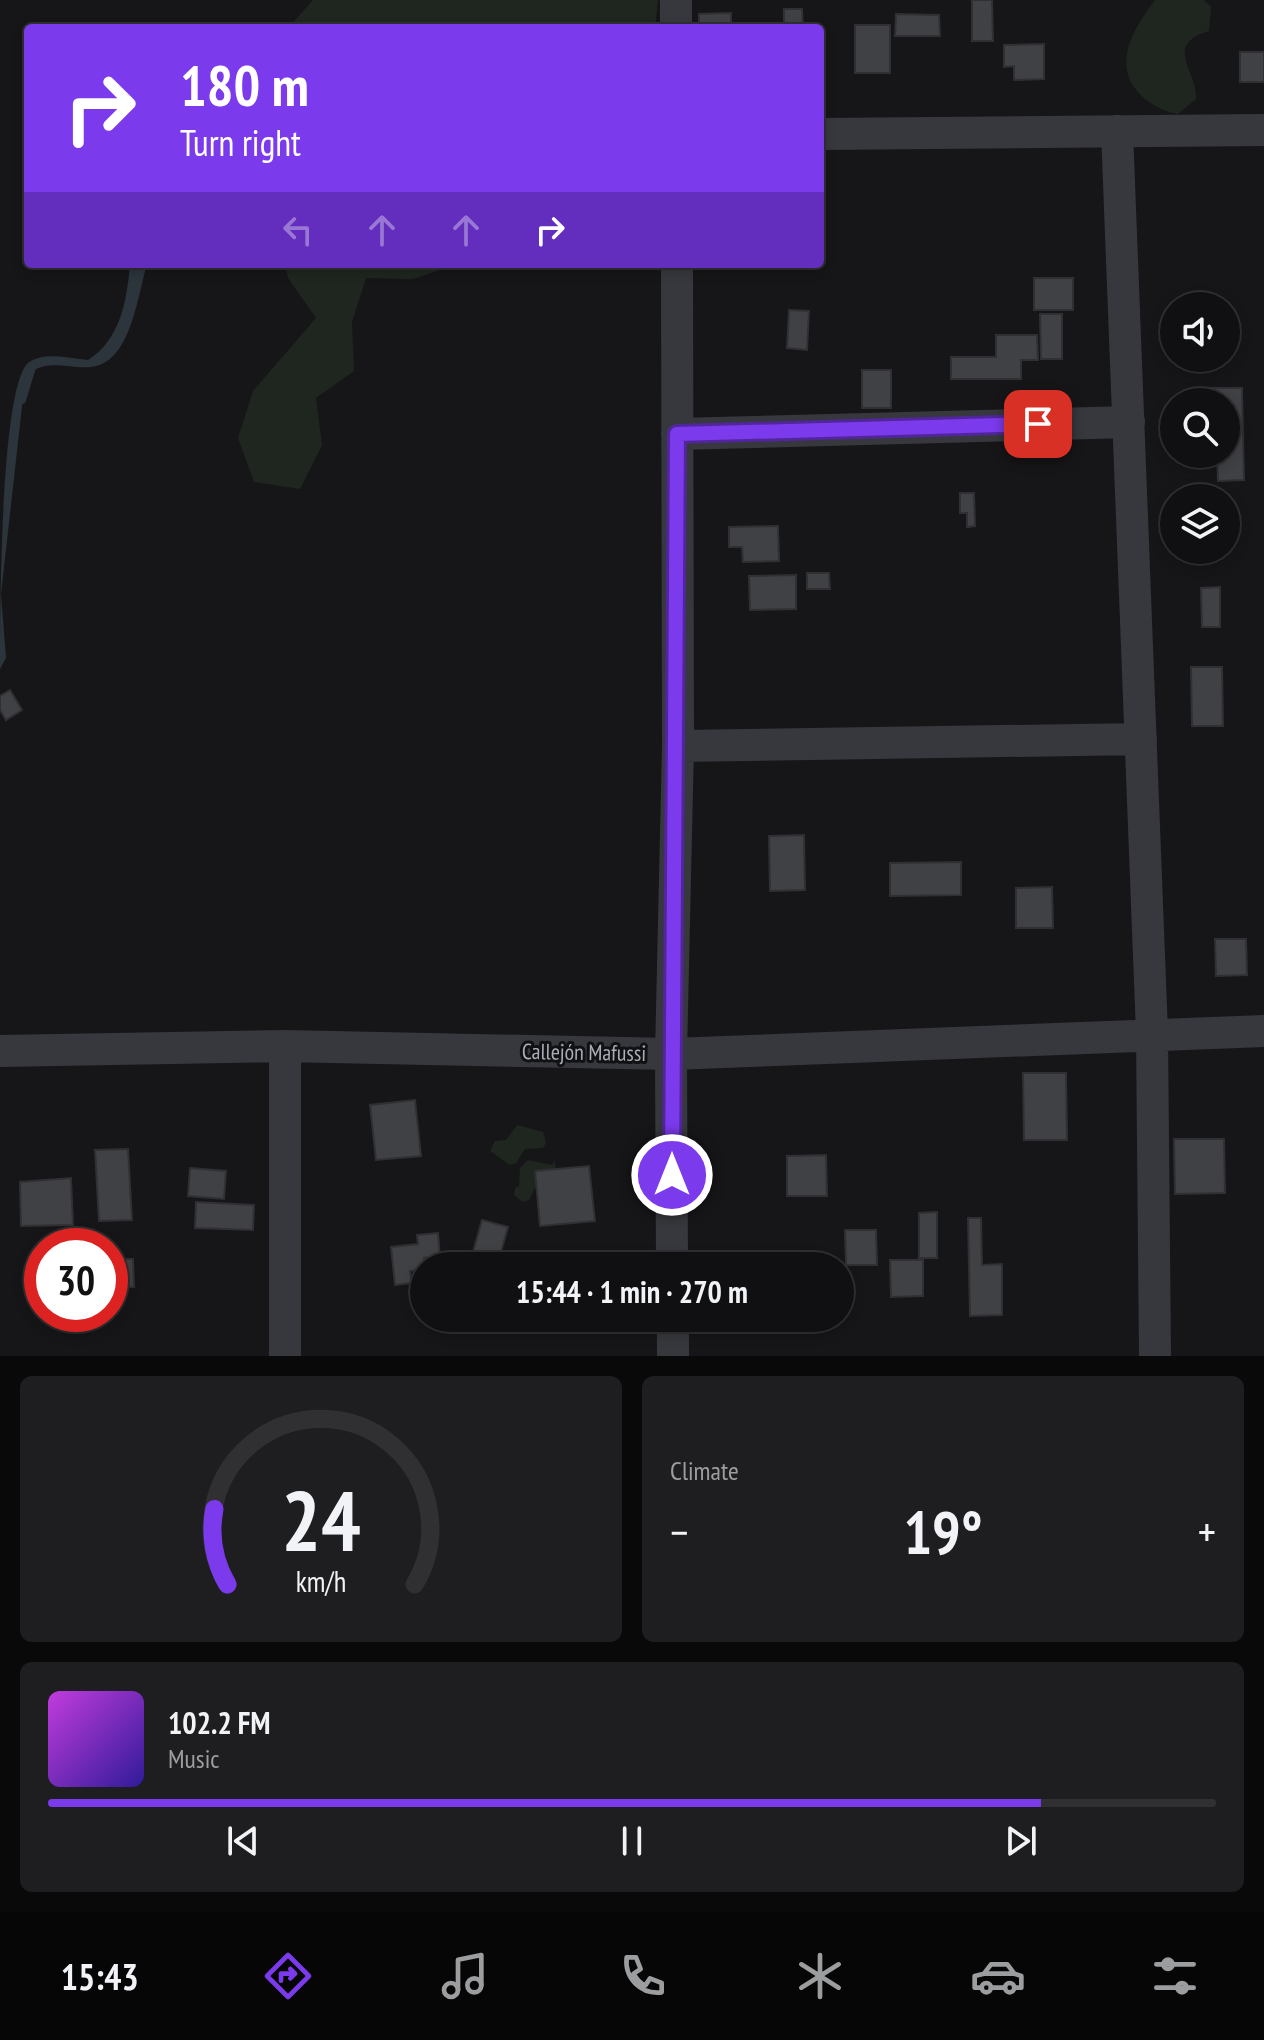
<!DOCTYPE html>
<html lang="en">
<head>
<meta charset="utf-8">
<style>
	body { margin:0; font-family:"PT Sans Narrow",sans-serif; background:#1e1e20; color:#f1f3f6; height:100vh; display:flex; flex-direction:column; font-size:30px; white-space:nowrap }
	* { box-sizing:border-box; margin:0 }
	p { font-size:26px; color:#9c9d9f }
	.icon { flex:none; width:44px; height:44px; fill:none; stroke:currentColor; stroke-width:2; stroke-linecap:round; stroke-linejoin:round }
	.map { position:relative; height:1356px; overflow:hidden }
	.panel { display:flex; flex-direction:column; gap:20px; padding:20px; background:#09090a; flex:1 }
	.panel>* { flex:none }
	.hud { position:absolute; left:24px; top:24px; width:800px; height:244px; border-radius:8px; box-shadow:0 4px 12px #0003,0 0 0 2px #303032; background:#7c3aed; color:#fff; overflow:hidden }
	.buttons { position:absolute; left:1160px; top:292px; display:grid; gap:16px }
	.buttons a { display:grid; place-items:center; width:80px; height:80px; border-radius:50%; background:#101012; box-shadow:0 4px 12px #0003,0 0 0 2px #303032; font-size:40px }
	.speed { position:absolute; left:24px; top:1228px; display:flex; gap:16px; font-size:40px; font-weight:700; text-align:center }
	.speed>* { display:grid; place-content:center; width:104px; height:104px; border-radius:50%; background:#101012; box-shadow:0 4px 12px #0003,0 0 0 2px #303032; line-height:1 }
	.speed .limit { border:12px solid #d22; background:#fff; color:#111 }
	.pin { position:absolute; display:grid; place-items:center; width:68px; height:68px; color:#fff; margin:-34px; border-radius:16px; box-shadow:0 4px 12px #0006 }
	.me { position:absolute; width:88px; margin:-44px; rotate:0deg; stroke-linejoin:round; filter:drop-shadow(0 0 6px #0008) }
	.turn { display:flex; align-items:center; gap:28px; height:168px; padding:0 24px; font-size:36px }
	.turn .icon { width:104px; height:104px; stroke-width:2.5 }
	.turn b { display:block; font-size:56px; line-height:68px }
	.lanes { display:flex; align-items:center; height:76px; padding:0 24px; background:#0003; justify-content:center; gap:40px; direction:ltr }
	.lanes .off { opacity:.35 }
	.big { font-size:60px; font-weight:700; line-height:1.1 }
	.panel .widget { flex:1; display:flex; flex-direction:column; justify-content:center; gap:12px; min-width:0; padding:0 28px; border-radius:12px; background:#1e1e20 }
	.panel .dial { align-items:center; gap:0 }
	.dial svg { height:208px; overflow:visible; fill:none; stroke:#303032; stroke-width:7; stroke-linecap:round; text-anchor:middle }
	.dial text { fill:#f1f3f6; stroke:none }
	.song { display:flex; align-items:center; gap:24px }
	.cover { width:96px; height:96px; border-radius:12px; background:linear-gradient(135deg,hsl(290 70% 55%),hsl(250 70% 35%)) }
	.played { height:8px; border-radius:4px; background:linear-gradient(90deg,#7c3aed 85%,#303032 85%) }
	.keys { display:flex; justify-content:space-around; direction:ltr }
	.heat { display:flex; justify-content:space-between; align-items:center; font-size:44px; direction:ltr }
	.panel .tiles { flex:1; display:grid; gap:20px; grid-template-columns:1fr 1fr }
	.widget:last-child { grid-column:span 2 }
	.trip { position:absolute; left:410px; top:1252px; width:444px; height:80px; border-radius:40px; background:#101012; box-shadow:0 4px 12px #0003,0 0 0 2px #303032; font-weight:700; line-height:80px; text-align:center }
	.dock { display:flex; height:128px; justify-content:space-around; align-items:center; background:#060607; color:#9c9d9f }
	.dock .icon { width:56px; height:56px }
	.dock .active { color:#7c3aed }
	.dock b { font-size:36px; color:#f1f3f6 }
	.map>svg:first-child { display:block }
	.green { fill:#1e261f }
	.water { fill:#2c353c }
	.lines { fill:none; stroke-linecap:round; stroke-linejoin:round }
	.stream { stroke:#2c353c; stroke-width:8 }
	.building { fill:#404145; stroke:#303034; stroke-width:2 }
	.minor { stroke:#37383d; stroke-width:32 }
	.route-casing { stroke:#51269a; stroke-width:20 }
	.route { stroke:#7c3aed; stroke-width:14 }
	.labels { text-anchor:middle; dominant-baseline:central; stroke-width:6; stroke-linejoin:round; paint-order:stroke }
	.street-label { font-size:22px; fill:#a8adb8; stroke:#111113 }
</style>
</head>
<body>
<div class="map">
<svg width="1264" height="1356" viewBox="0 0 1264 1356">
	<rect width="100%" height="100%" fill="#161618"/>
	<path class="green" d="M313,0H658L655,28H288Z
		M1155,0H1204L1211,7L1209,31C1162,45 1198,71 1196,99L1178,114C1165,112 1156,107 1145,99C1109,69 1132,30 1155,0Z
		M285,264H457L413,279L366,278L352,322L354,371L316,398L322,445L300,489L254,482L238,438L253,391L316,318L288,278Z
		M517,1125L543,1132L546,1143L543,1148L525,1149L516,1163L510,1165L490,1151L495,1141L506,1140Z
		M528,1160L552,1165L555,1160L556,1174L537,1184L529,1200L523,1202L514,1195L515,1188L519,1186L520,1168Z"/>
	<path class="water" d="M130,264H147C139,291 133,339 111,358C85,382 46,348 25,380L1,594L6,658L0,669C0,622 0,388 28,363C43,351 70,358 88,360C120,340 127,301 130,264Z"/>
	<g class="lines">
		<path class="stream" d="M22,400L32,367"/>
	</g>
	<path class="building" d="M972,0H992L993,41H972Z
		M784,9H802L803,28H784Z
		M731,13V28H699V14Z
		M896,14L939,15L940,36H895Z
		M855,25H890V73H855Z
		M1044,44V79L1014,80V66L1004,67V45Z
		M1240,52H1264V82H1240Z
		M1034,278H1073V310H1034Z
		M789,310L809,311L807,350L787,348Z
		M1040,314H1062V359H1041Z
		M996,335H1037L1038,360H1021V379H951V357H996Z
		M862,370H891V408H862Z
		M1193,388H1242L1244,480L1218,481L1217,454H1226V402H1193Z
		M960,493H974L975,526L967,527V513H960Z
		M778,526L779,561L743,562L742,547H729V527Z
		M807,573H829L830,589H807Z
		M796,575V609L750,610L749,576Z
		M1220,587V627H1202L1201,588Z
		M1191,667H1222L1223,726H1192Z
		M10,690L22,710L6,720L0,710V696Z
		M804,835L805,890L770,891L769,836Z
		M961,862V895L890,896V863Z
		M1052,887L1053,928H1016V888Z
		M1215,939H1246L1247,975L1216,976Z
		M1023,1073H1066L1067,1140H1024Z
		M415,1100L421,1156L376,1160L370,1105Z
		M1174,1139H1224L1225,1193L1175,1194Z
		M128,1149L132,1220L99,1221L95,1150Z
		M826,1155L827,1196H787V1156Z
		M589,1166L595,1221L540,1226L535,1171Z
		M190,1168L226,1171L224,1199L188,1196Z
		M71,1178L73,1225L21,1226L20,1182Z
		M196,1202L254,1205L253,1230L195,1228Z
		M937,1212V1258H919V1213Z
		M968,1218H981L982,1265L1002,1264V1315L970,1316Z
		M482,1220L508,1227L497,1266L470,1263Z
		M845,1230H876L877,1265H846Z
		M438,1233L440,1257L424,1258V1269L410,1271L412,1283L395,1285L391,1247L418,1244L417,1235Z
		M777,1252V1266H722L721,1253Z
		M110,1259H133L134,1287H110Z
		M890,1260H923V1296L891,1297Z"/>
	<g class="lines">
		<path class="minor" d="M676,0V28
			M1117,131L1152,1033L1155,1356
			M820,134L1264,130
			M677,434L1129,422
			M678,746L1141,739
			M285,1046V1356
			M0,1051L285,1046L671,1054L1264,1031
			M672,1266L671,1054L678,746L677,264
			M673,1318V1356"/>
	</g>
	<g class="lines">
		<defs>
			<path id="route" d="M672,1175L677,434L1038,424"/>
		</defs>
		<use href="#route" class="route-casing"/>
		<use href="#route" class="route"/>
	</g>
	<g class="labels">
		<g class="street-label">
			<text transform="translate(584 1052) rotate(1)">Callejón Mafussi</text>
		</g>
	</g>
</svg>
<div class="buttons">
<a><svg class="icon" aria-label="sound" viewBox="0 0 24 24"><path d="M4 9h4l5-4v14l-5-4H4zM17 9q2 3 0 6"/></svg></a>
<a><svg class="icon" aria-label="search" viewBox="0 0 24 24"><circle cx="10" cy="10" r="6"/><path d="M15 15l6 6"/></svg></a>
<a><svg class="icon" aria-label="layers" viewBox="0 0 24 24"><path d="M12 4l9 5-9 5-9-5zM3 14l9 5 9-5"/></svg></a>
</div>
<div class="speed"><div class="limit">30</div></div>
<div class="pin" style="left:1038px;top:424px;background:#d93025"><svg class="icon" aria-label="arrive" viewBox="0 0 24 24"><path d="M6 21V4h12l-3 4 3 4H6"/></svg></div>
<svg class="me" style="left:672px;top:1175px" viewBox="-20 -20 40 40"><circle r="17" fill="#7c3aed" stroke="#fff" stroke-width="3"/><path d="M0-11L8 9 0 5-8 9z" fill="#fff"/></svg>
<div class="trip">15:44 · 1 min · 270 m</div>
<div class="hud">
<div class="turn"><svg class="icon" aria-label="right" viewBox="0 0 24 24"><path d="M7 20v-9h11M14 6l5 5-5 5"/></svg><div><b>180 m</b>Turn right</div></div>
<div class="lanes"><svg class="icon off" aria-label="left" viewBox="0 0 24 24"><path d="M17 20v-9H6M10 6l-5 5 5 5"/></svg><svg class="icon off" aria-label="ahead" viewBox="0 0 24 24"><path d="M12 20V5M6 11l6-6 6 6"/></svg><svg class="icon off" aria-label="ahead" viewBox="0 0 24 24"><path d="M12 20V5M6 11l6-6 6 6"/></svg><svg class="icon" aria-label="right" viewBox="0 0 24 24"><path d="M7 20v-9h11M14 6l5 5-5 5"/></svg></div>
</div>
</div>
<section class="panel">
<div class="tiles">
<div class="widget dial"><svg viewBox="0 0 100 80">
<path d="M14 69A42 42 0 1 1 86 69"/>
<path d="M14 69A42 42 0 0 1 9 40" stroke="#7c3aed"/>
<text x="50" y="56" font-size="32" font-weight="700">24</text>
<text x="50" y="72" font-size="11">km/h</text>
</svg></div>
<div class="widget"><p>Climate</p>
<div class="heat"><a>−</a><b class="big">19°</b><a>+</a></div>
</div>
<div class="widget">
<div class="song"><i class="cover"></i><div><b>102.2 FM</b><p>Music</p></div></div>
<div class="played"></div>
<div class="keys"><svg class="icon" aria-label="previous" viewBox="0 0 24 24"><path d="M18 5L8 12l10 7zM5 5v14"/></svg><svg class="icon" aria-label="pause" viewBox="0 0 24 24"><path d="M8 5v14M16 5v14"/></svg><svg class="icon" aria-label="next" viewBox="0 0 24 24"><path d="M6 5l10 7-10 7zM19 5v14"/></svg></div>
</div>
</div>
</section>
<nav class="dock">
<b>15:43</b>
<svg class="icon active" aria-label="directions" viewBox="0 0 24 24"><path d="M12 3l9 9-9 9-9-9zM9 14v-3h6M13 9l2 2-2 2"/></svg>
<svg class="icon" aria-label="music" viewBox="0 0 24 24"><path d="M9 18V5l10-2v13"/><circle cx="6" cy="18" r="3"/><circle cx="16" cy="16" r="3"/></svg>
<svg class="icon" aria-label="phone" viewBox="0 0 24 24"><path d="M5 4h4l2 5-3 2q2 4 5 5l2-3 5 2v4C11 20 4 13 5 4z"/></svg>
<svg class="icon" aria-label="climate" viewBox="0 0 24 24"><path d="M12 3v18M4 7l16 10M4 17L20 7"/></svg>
<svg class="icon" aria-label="car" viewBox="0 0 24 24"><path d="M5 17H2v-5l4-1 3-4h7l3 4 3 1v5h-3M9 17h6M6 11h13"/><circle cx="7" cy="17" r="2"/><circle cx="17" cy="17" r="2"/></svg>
<svg class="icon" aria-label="filters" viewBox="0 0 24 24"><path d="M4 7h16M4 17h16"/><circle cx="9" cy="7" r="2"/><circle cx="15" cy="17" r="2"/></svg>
</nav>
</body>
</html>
